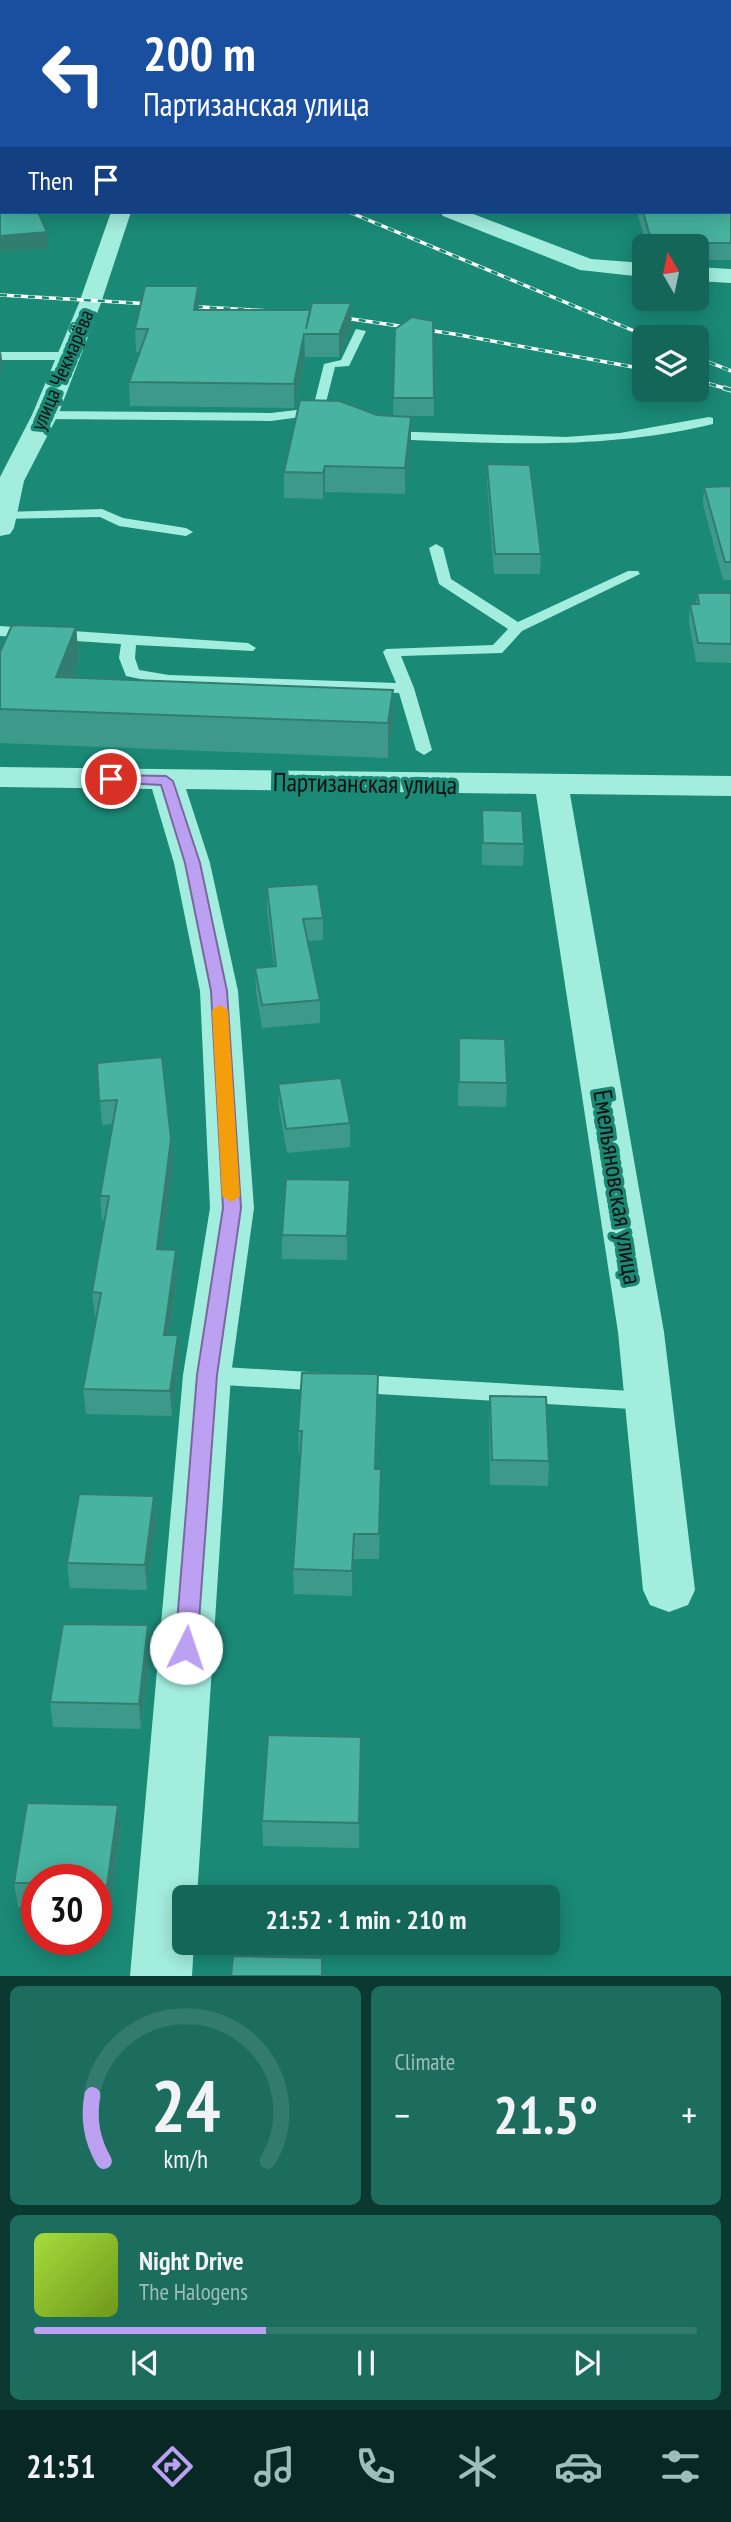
<!DOCTYPE html>
<html lang="en">
<head>
<meta charset="utf-8">
<style>
	body { margin:0; font-family:"PT Sans Narrow",sans-serif; background:#1d6d5e; color:#f1f3f6; height:100vh; display:flex; flex-direction:column; font-size:26px; white-space:nowrap }
	* { box-sizing:border-box; margin:0 }
	p { font-size:23px; color:#9dbeba }
	.icon { flex:none; width:38px; height:38px; fill:none; stroke:currentColor; stroke-width:2; stroke-linecap:round; stroke-linejoin:round }
	.map { position:relative; height:1976px; overflow:hidden }
	.panel { display:flex; flex-direction:column; gap:10px; padding:10px; background:#0b3930; flex:1 }
	.panel>* { flex:none }
	.hud { position:absolute; left:0px; top:0px; width:732px; height:214px; box-shadow:0 4px 18px #0003; background:#1a4fa0; color:#fff; overflow:hidden }
	.needle { width:46px; rotate:351deg }
	.fabs { position:absolute; left:632px; top:234px; display:grid; gap:14px }
	.fabs a { display:grid; place-items:center; width:77px; height:77px; border-radius:10px; background:#146758; box-shadow:0 4px 18px #0003; font-size:35px }
	.speed { position:absolute; left:21px; top:1864px; display:flex; gap:14px; font-size:35px; font-weight:700; text-align:center }
	.speed>* { display:grid; place-content:center; width:91px; height:91px; border-radius:50%; background:#146758; box-shadow:0 4px 18px #0003; line-height:1 }
	.speed .limit { border:10px solid #d22; background:#fff; color:#111 }
	.pin { position:absolute; display:grid; place-items:center; width:60px; height:60px; color:#fff; margin:-30px; border:4px solid #fff; border-radius:50%; box-shadow:0 2px 7px #0007 }
	.me { position:absolute; width:77px; margin:-38px; rotate:4deg; stroke-linejoin:round; filter:drop-shadow(0 0 5px #0008) }
	.turn { display:flex; align-items:center; gap:24px; height:147px; padding:0 28px; font-size:32px }
	.turn .icon { width:91px; height:91px; stroke-width:2.5 }
	.turn b { display:block; font-size:49px; line-height:60px }
	.then { display:flex; align-items:center; height:66px; padding:0 28px; background:#0003; gap:14px; font-size:26px }
	.big { font-size:52px; font-weight:800; line-height:1.1 }
	.panel .card { flex:1; display:flex; flex-direction:column; justify-content:center; gap:10px; min-width:0; padding:0 24px; border-radius:10px; background:#1d6d5e }
	.panel .dial { align-items:center; gap:0 }
	.dial svg { height:182px; overflow:visible; fill:none; stroke:#337b6e; stroke-width:7; stroke-linecap:round; text-anchor:middle }
	.dial text { fill:#f1f3f6; stroke:none }
	.song { display:flex; align-items:center; gap:21px }
	.cover { width:84px; height:84px; border-radius:10px; background:linear-gradient(135deg,hsl(80 70% 55%),hsl(80 70% 35%)) }
	.played { height:7px; border-radius:4px; background:linear-gradient(90deg,#bca0f2 35%,#337b6e 35%) }
	.keys { display:flex; justify-content:space-around; direction:ltr }
	.heat { display:flex; justify-content:space-between; align-items:center; font-size:38px; direction:ltr }
	.panel .tiles { flex:1; display:grid; gap:10px; grid-template-columns:1fr 1fr }
	.card:last-child { grid-column:span 2 }
	.trip { position:absolute; left:172px; top:1885px; width:388px; height:70px; border-radius:10px; background:#146758; box-shadow:0 4px 18px #0003; font-weight:800; line-height:70px; text-align:center }
	.menu { display:flex; height:112px; justify-content:space-around; align-items:center; background:#082923; color:#9dbeba }
	.menu .icon { width:49px; height:49px }
	.menu .selected { color:#bca0f2 }
	.menu b { font-size:32px; color:#f1f3f6 }
	.map>svg:first-child { display:block }
	.lines { fill:none; stroke-linecap:round; stroke-linejoin:round }
	.service { fill:#a3eddf; fill-rule:evenodd }
	.minor { fill:#a3eddf; fill-rule:evenodd }
	.tertiary { fill:#a3eddf; fill-rule:evenodd }
	.rail-far1-casing { stroke:#fff; stroke-width:3.5 }
	.rail-casing { stroke:#fff; stroke-width:5 }
	.rail-far1 { stroke:#1a8976; stroke-width:2.5; stroke-dasharray:7; stroke-linecap:butt }
	.rail { stroke:#1a8976; stroke-width:3.5; stroke-dasharray:11; stroke-linecap:butt }
	.wall { fill:#3d9a8a }
	.shaded-wall { fill:#327d70 }
	.building { fill:#47b3a0; stroke:#327d70; stroke-width:2 }
	.route { fill:#bca0f2; stroke:#7a689d; stroke-width:2 }
	.slow { fill:#f59e0b }
	.labels { text-anchor:middle; dominant-baseline:central; stroke-width:7; stroke-linejoin:round; paint-order:stroke }
	.far-street-label { font-size:21px; fill:#111; stroke:#1a8976 }
	.street-label { font-size:26px; fill:#111; stroke:#1a8976 }
</style>
</head>
<body>
<div class="map">
<svg width="731" height="1976" viewBox="0 0 731 1976">
	<rect width="100%" height="100%" fill="#1a8976"/>
	<g class="lines">
		<path class="service" d="M731,51V57H730V52Z
			M356,329L366,331L349,366L335,367L323,414L271,421L45,419L39,415L45,411L271,413L313,408L324,364L341,360Z
			M0,352H69L75,356L69,360H0Z
			M709,417L713,418V424C600,451 500,443 386,439L380,435L386,431L566,437L620,433Z
			M102,509L123,518L186,528L193,532L186,536L119,526L100,517L0,519V513L5,512Z
			M436,544L443,548L451,579L518,622L628,571H638L640,574L522,631L502,653L401,656L414,688L432,750L424,755L416,750L399,693L169,685L126,676L119,658L121,644L0,636V626L248,643L256,648L253,651L136,645L135,658L139,670L169,675L396,683L383,652L386,649L493,645L508,629L439,584L429,548Z
			M207,1366L649,1392L658,1395L661,1401L658,1407L649,1410L207,1384L199,1381L195,1375L199,1369Z"/>
		<path class="minor" d="M730,18H731V28H730Z
			M0,80H2V91H0Z
			M440,212H468L591,259L644,263V277L580,270L443,216Z
			M696,267L731,269V283L696,281Z
			M0,767L731,776V796L570,794L664,1332L695,1590L688,1605L669,1612L650,1605L643,1590L618,1332L536,794L186,789L210,863L238,991L254,1208L231,1375L197,1897H184V1942H194L192,1976H130L183,1375L210,1208L200,991L174,863L152,789L0,787Z"/>
		<path class="tertiary" d="M553,0H569L552,2Z
			M0,118H2V130H0Z
			M111,212H131L101,303L58,415L24,481L14,528L10,534L0,536V477L32,415L79,303Z"/>
		<defs>
			<path id="rail-far1" d="M19,0L23,2
				M349,212L651,338
				M0,295L286,312
				M331,316L454,334L644,369
				M696,357L731,371
				M696,380L731,390"/>
			<path id="rail" d="M724,388L731,390"/>
		</defs>
		<use href="#rail-far1" class="rail-far1-casing"/>
		<use href="#rail" class="rail-casing"/>
		<use href="#rail-far1" class="rail-far1"/>
		<use href="#rail" class="rail"/>
	</g>
	<path class="wall" d="M643,0H731V18H730V2H643Z
		M731,184V260H696V247H647L637,212H730Z
		M351,303V326L339,357H305L294,408L130,406L129,382L140,352H136L135,329L199,310H310Z
		M395,329L434,398V416H393Z
		M377,415L411,417V442L405,494L325,492L323,499L284,498V472Z
		M487,464L541,554L540,574H494L487,483Z
		M731,486V580H723L703,504L704,487Z
		M697,593H731V663L696,662L689,623L690,604H696Z
		M76,627L79,661L72,678L393,690V724L388,758L0,743V652Z
		M482,810L524,844L523,866L482,865Z
		M267,887L323,918V940L308,941L320,1000V1023L262,1028L256,991L255,968L274,966L267,909Z
		M459,1038L507,1083L506,1107L458,1106Z
		M97,1063L173,1163L162,1249L178,1274L169,1335L179,1360L172,1416L86,1414L83,1389L96,1317H95L92,1292L105,1220H102L100,1196L113,1124L102,1125Z
		M278,1084L350,1123V1147L287,1153L279,1108Z
		M350,1180V1204L347,1260L282,1259V1235Z
		M490,1396L549,1461L548,1486L490,1485L489,1421Z
		M378,1399L376,1469H381L379,1559H354L352,1596L294,1594L293,1569L301,1456H299L298,1431Z
		M154,1496L156,1521L147,1590L70,1588L67,1563Z
		M151,1650L141,1729L53,1727L50,1702Z
		M361,1762L359,1848L263,1846L262,1821Z
		M118,1805L121,1830L110,1910H96V1880H37V1908L18,1907L14,1883Z"/>
	<path class="shaded-wall" d="M47,232L48,248L1,252L0,236Z
		M198,286L199,309L195,332L194,310Z
		M351,303V326L339,357V334Z
		M304,334L305,357L294,408V384Z
		M1,351L3,368L0,377V353Z
		M411,417V442L405,494V468Z
		M325,466V492L323,499V473Z
		M76,627L79,661L60,712L56,677Z
		M393,690V724L388,758V723Z
		M171,1139L173,1163L159,1274L157,1249Z
		M350,1180V1204L347,1260V1236Z
		M176,1250L178,1274L165,1360L164,1335Z
		M178,1335L179,1360L172,1416L170,1391Z
		M154,1496L156,1521L147,1590L145,1565Z
		M354,1534V1559L352,1596V1571Z
		M148,1625L151,1650L141,1729L139,1704Z
		M361,1737V1762L359,1848V1823Z
		M118,1805L121,1830L110,1910L107,1886Z"/>
	<path class="building" d="M485,0H502V2H485Z
		M643,0H731V2H730Z
		M0,182H2V212H38L47,232L0,236Z
		M730,184H731V243H652L643,212H730Z
		M145,286H198L194,310H310L306,329L312,303H351L339,334H304L294,384L129,382L148,329H135Z
		M412,317L433,321L434,398H393L395,329Z
		M300,400L340,401L377,415L411,417L405,468L325,466L323,473L284,472Z
		M487,464L530,465L541,554H495Z
		M731,486V562H725L704,487Z
		M697,593H731V644L698,643L690,604H699Z
		M12,625L76,627L56,677L393,690L388,723L0,709V652Z
		M482,810L522,811L524,844L483,843Z
		M318,884L323,918L303,919L320,1000L262,1005L255,968L276,966L267,887Z
		M459,1038L505,1039L507,1083L459,1082Z
		M162,1057L171,1139L157,1249L176,1250L164,1335H178L170,1391L83,1389L101,1293L92,1292L109,1196H100L117,1100L99,1101L97,1063Z
		M341,1078L350,1123L286,1129L278,1084Z
		M286,1179L350,1180L347,1236L282,1235Z
		M302,1373L378,1374L375,1469H381L379,1534H354L352,1571L293,1569L302,1431H298Z
		M490,1396L546,1397L549,1461L492,1460Z
		M79,1494L154,1496L145,1565L67,1563Z
		M63,1624L148,1625L139,1704L50,1702Z
		M268,1735L361,1737L359,1823L262,1821Z
		M27,1803L118,1805L107,1886L96,1885V1880H37V1883H14Z
		M233,1956L322,1958V1976H231Z"/>
	<path class="route" d="M111,775L166,776L173,781L200,863L227,991L241,1208L217,1375L197,1648L194,1655L186,1658L178,1655L175,1648L197,1375L223,1208L211,991L185,863L161,785L106,782V776Z"/>
	<path class="slow" d="M220,1005L228,1010L240,1196L231,1202L222,1196L212,1010Z"/>
	<g class="labels">
		<g class="far-street-label">
			<text transform="translate(62 370) rotate(-67)">улица Чекмарёва</text>
		</g>
		<g class="street-label">
			<text transform="translate(365 783) rotate(1)">Партизанская улица</text>
			<text transform="translate(618 1187) rotate(81)">Емельяновская улица</text>
		</g>
	</g>
</svg>
<div class="fabs">
<a><svg class="needle" viewBox="-14 -14 28 28"><path d="M0-13l5 13h-10z" fill="#e53935"/><path d="M0 13l5-13h-10z" fill="#9dbeba"/></svg></a>
<a><svg class="icon" aria-label="layers" viewBox="0 0 24 24"><path d="M12 4l9 5-9 5-9-5zM3 14l9 5 9-5"/></svg></a>
</div>
<div class="speed"><div class="limit">30</div></div>
<div class="pin" style="left:111px;top:779px;background:#d93025"><svg class="icon" aria-label="arrive" viewBox="0 0 24 24"><path d="M6 21V4h12l-3 4 3 4H6"/></svg></div>
<svg class="me" style="left:186px;top:1648px" viewBox="-20 -20 40 40"><circle r="19" fill="#fff"/><path d="M0-13L10 11 0 6-10 11z" fill="#bca0f2"/></svg>
<div class="trip">21:52 · 1 min · 210 m</div>
<div class="hud">
<div class="turn"><svg class="icon" aria-label="left" viewBox="0 0 24 24"><path d="M17 20v-9H6M10 6l-5 5 5 5"/></svg><div><b>200 m</b>Партизанская улица</div></div>
<div class="then">Then<svg class="icon" aria-label="arrive" viewBox="0 0 24 24"><path d="M6 21V4h12l-3 4 3 4H6"/></svg></div>
</div>
</div>
<section class="panel">
<div class="tiles">
<div class="card dial"><svg viewBox="0 0 100 80">
<path d="M14 69A42 42 0 1 1 86 69"/>
<path d="M14 69A42 42 0 0 1 9 40" stroke="#bca0f2"/>
<text x="50" y="56" font-size="32" font-weight="700">24</text>
<text x="50" y="72" font-size="11">km/h</text>
</svg></div>
<div class="card"><p>Climate</p>
<div class="heat"><a>−</a><b class="big">21.5°</b><a>+</a></div>
</div>
<div class="card">
<div class="song"><i class="cover"></i><div><b>Night Drive</b><p>The Halogens</p></div></div>
<div class="played"></div>
<div class="keys"><svg class="icon" aria-label="previous" viewBox="0 0 24 24"><path d="M18 5L8 12l10 7zM5 5v14"/></svg><svg class="icon" aria-label="pause" viewBox="0 0 24 24"><path d="M8 5v14M16 5v14"/></svg><svg class="icon" aria-label="next" viewBox="0 0 24 24"><path d="M6 5l10 7-10 7zM19 5v14"/></svg></div>
</div>
</div>
</section>
<nav class="menu">
<b>21:51</b>
<svg class="icon selected" aria-label="directions" viewBox="0 0 24 24"><path d="M12 3l9 9-9 9-9-9zM9 14v-3h6M13 9l2 2-2 2"/></svg>
<svg class="icon" aria-label="music" viewBox="0 0 24 24"><path d="M9 18V5l10-2v13"/><circle cx="6" cy="18" r="3"/><circle cx="16" cy="16" r="3"/></svg>
<svg class="icon" aria-label="phone" viewBox="0 0 24 24"><path d="M5 4h4l2 5-3 2q2 4 5 5l2-3 5 2v4C11 20 4 13 5 4z"/></svg>
<svg class="icon" aria-label="climate" viewBox="0 0 24 24"><path d="M12 3v18M4 7l16 10M4 17L20 7"/></svg>
<svg class="icon" aria-label="car" viewBox="0 0 24 24"><path d="M5 17H2v-5l4-1 3-4h7l3 4 3 1v5h-3M9 17h6M6 11h13"/><circle cx="7" cy="17" r="2"/><circle cx="17" cy="17" r="2"/></svg>
<svg class="icon" aria-label="filters" viewBox="0 0 24 24"><path d="M4 7h16M4 17h16"/><circle cx="9" cy="7" r="2"/><circle cx="15" cy="17" r="2"/></svg>
</nav>
</body>
</html>
